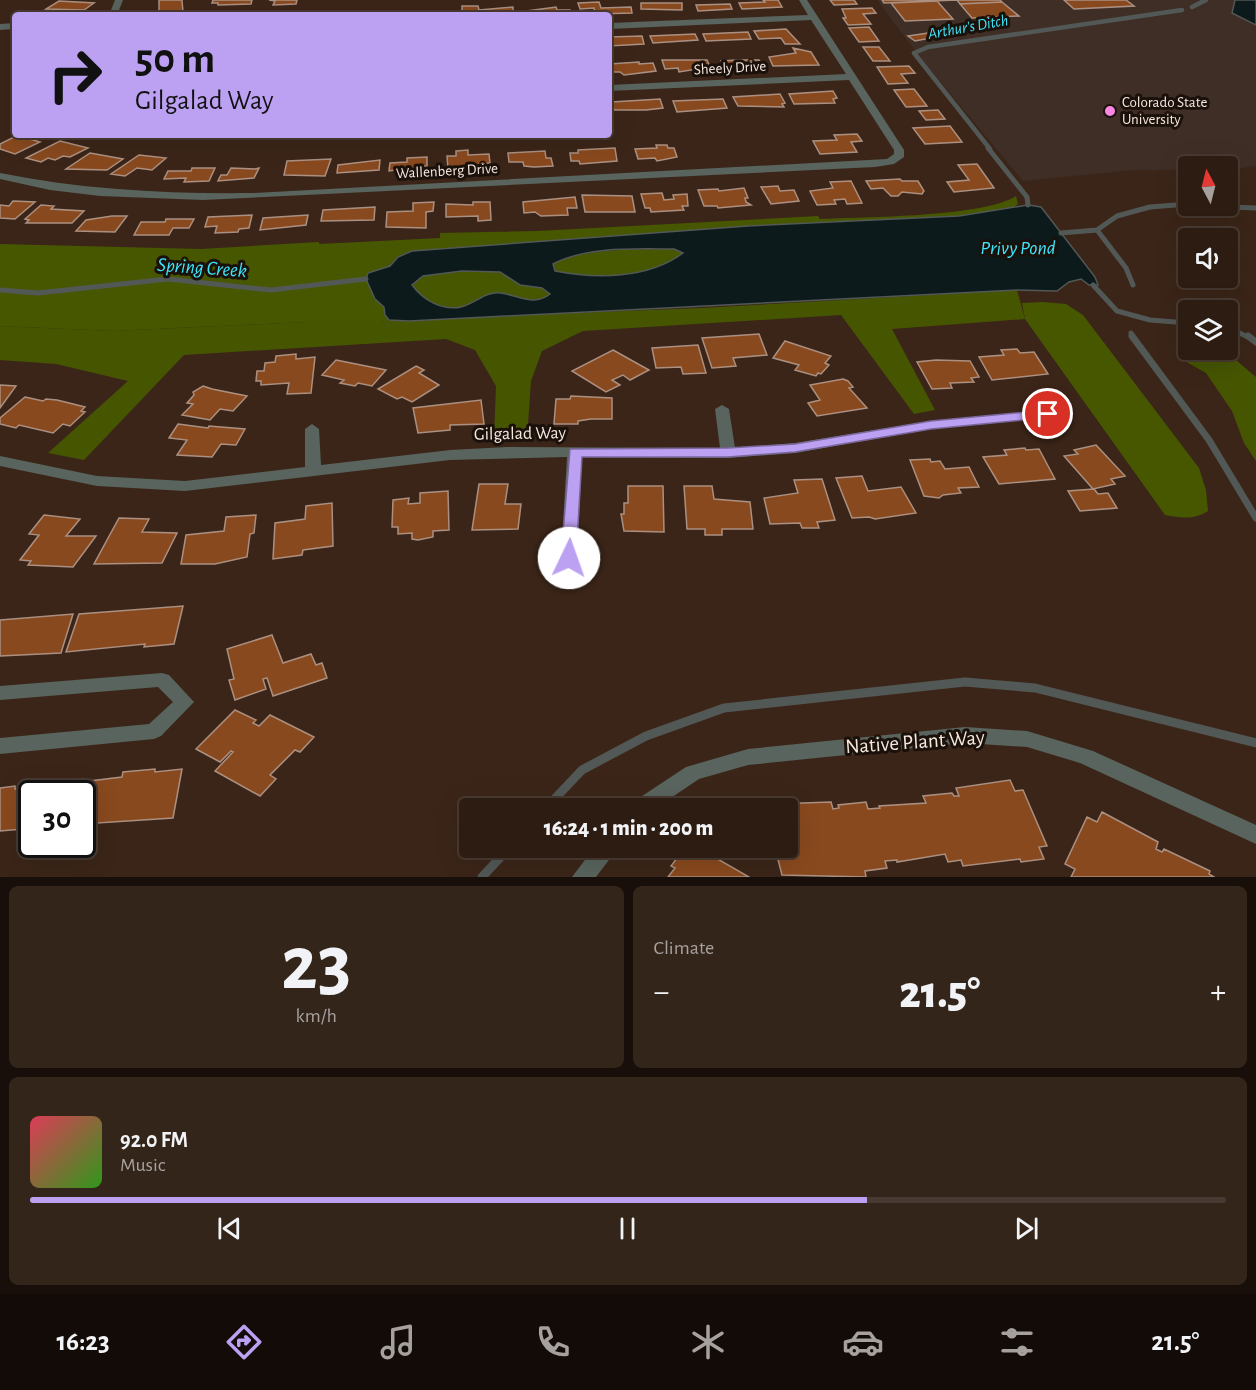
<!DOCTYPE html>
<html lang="en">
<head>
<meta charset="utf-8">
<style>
	body { margin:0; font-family:"Alegreya Sans",sans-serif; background:#34251b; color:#f1f3f6; height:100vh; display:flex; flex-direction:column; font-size:22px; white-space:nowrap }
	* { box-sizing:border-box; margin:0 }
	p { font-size:20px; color:#a6a19f }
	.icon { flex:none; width:33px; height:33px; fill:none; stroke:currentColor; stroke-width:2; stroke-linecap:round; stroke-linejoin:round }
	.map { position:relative; height:877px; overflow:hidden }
	.sheet { display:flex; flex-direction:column; gap:9px; padding:9px; background:#180f0a; flex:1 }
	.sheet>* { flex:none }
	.hud { position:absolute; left:12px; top:12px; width:600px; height:126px; border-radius:6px; box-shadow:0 6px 24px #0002,0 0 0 2px #483a32; background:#bca0f2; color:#111; overflow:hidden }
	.needle { width:39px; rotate:353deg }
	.fabs { position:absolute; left:1178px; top:156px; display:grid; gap:12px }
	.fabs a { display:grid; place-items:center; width:60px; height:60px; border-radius:6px; background:#2c1c12; box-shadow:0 6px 24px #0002,0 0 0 2px #483a32; font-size:30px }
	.speed { position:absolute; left:18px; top:780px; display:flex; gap:12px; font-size:30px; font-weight:700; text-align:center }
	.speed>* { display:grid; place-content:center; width:78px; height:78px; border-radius:50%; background:#2c1c12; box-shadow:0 6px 24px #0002,0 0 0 2px #483a32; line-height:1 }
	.speed .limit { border:3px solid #111; border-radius:9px; background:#fff; color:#111 }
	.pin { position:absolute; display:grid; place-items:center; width:51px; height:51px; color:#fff; margin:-26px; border:3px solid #fff; border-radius:50%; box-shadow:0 2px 6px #0007 }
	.me { position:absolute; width:66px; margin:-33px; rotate:3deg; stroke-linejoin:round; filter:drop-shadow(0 0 4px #0008) }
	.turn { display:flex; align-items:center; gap:21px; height:126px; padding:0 24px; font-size:27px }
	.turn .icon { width:78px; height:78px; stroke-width:2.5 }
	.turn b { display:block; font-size:42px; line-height:51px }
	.big { font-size:45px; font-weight:800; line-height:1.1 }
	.sheet .tile { flex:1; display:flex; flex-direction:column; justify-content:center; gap:9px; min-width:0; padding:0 21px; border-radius:9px; background:#34251b }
	.sheet .dial { align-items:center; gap:0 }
	.dial b { font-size:78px; line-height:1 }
	.song { display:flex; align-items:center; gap:18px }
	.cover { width:72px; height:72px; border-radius:9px; background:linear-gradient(135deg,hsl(350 70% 55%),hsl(110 70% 35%)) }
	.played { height:6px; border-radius:3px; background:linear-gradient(90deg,#bca0f2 70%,#483a32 70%) }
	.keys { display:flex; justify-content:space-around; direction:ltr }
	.heat { display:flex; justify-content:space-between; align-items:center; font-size:33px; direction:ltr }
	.sheet .tiles { flex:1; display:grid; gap:9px; grid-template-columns:1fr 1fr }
	.tile:last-child { grid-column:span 2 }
	.trip { position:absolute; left:459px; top:798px; width:339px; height:60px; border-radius:6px; background:#2c1c12; box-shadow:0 6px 24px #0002,0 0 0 2px #483a32; font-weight:800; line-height:60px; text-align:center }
	.tab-bar { display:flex; height:96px; justify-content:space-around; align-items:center; background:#120b07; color:#a6a19f }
	.tab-bar .icon { width:42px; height:42px }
	.tab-bar .on { color:#bca0f2 }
	.tab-bar b { font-size:27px; color:#f1f3f6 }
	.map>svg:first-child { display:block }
	.education { fill:#3f2e25 }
	.green { fill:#465600 }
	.forest { fill:#475700 }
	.water { fill:#0c1a1c; stroke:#525856; stroke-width:1.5; fill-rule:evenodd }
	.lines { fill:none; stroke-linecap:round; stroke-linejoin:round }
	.stream-far3 { stroke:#525856; stroke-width:4.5 }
	.stream-far2 { stroke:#525856; stroke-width:5 }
	.stream-far1 { stroke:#525856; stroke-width:7 }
	.stream { stroke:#525856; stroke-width:9 }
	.building { fill:#89491e; stroke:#ab9081; stroke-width:1.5 }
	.minor { fill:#58645d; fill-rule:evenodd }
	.route { fill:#bca0f2; stroke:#7a689d; stroke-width:1.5 }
	.poi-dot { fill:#fd86e2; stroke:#1b110b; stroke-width:2 }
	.labels { text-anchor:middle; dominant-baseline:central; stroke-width:6; stroke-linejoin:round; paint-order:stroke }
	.far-street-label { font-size:15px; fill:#f6e7df; stroke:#1b110b }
	.far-poi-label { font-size:15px; fill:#f6e7df; stroke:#1b110b; text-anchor:start }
	.far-water-label { font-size:16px; font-style:italic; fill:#3ee6fb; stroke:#1b110b }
	.street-label { font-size:18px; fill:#f6e7df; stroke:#1b110b }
	.water-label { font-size:20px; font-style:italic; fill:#3ee6fb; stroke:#1b110b }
	.near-street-label { font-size:21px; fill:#f6e7df; stroke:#1b110b }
</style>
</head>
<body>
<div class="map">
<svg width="1256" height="877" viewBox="0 0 1256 877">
	<rect width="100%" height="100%" fill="#3b2518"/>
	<path class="education" d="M877,0H1256V166L1227,170V166H1188V170H1134L1023,181L919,56Z"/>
	<path class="green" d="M1017,290L1025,319L892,329L935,410L914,414L841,315L583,331L542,351L531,381L527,438H494L496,386L475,350L446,339L184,355L84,460L48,453L128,381L56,364L0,360V326L113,331L307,322H381L390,320L701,308Z
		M1179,343H1188V350H1224L1256,377V461L1244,443L1232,411L1206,373L1188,363L1177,348Z"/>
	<path class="forest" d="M1016,196L1018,204L1014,207L959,216L748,226L412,251C403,255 399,259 392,265C382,272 376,268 367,279L375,299L384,307L385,315L390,320L381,322H307L113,331L0,326V244L201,249L319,242V244L440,238V233L537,231L818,216L820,219C863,217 984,217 1016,196Z
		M674,249L684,253C647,279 597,279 555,271L553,264C589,247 634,250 674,249Z
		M462,271L500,272L520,285L542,288L550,294C535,307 518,295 501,293C485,291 475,304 461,307C441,311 423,300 412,285L423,276Z
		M1043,302L1066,304L1083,315L1199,468L1206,490L1208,511C1194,520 1181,518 1165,515L1025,319L1022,303Z"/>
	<path class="water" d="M1235,0H1256V25L1232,13Z
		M1028,205L1041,207L1095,277L1098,285H1089L1081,279L1069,282L1057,291L1017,290L409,321L389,320L385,315L384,307L375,299L366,279L368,273L390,266L398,257L412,251L748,226L959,216ZM674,249L683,253C648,279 596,279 555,271L553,264C587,246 636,249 674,249ZM462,271L500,272L520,285L542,288L550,294C534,307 518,295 501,293C485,291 475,304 461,307C442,311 423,300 412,285L423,276Z"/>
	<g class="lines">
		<path class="stream-far3" d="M1192,7L1206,0
			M990,149L914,53L928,47L1182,10"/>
		<path class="stream-far2" d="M988,148L1027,197L1028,205
			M1205,206L1256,208
			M1097,230L1126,268L1133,285
			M1061,233L1097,230L1117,216L1150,207L1188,204
			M1093,285L1117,311L1150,320L1188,323
			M0,290L38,293L168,279L271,290L366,279
			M1227,327L1250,338
			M1131,333L1133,338"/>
		<path class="stream-far1" d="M1132,336L1209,440L1256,518
			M1248,336L1256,342"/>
		<path class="stream" d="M546,808L582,770L646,736L724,708L965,682L1035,688L1256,743
			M482,877L509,848"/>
	</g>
	<path class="building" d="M159,0H182L183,12L159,14Z
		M213,0H252L251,4L218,5V3H212Z
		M269,0H297L296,4L273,5L275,1Z
		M763,0H778L782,7L742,9L739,3L765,2Z
		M830,0H854L857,4L834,5Z
		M882,0H957L884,3Z
		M957,0H1000L1002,2L960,4Z
		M1064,0H1126L1134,6L1074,9Z
		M59,1L94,3L84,10L46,9Z
		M937,1L953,19L905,21L891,3Z
		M599,2L601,8L631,7L632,13L595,14L594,8L580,9L578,3Z
		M1002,2L1019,16L972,18L960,4Z
		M641,3H682V10L641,9Z
		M730,4L732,9L698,11L696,5Z
		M462,6H478L479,10L513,7V15H462Z
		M556,7L557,10H570L571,15H528L527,11Z
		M872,8L876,13L863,14L871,24L848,25L843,18H846L842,9Z
		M869,27L879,41L859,42L849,28Z
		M786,29L800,44H785L781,38L759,39L754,31Z
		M748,32L751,39L706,41L703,34Z
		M935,32L942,36L915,41L908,36Z
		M695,34L698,40L653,43L650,36Z
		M642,36L644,44L609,46V37Z
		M863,47H879L890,61H873Z
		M793,48L811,52L819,65L773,66L769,57L796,53Z
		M662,60H707L710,67L679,72L678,68L665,69Z
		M738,60H759L762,66L724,67L721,61Z
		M639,62V64L653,63L656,71L624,75L620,72H609V64Z
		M909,66L915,73L901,74L908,83L888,84L877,67Z
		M914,89L927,106L906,107L894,90Z
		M833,91L837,98L833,99L835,103L794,104L789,94Z
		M780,94L785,103L782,104L784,107L738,106L733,97Z
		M660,99L663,108L646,110H614L612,102Z
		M723,99L727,108L677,112L673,101Z
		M938,110L945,119L926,120L919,111Z
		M950,126L962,142L925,144L913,128Z
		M857,134L862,141L851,142L857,152L820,154L813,141L837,140L834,135Z
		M16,136L23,137L40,142L15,154L0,149V144Z
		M60,141L88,148L70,157L63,156L55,160L48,158L41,162L26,158Z
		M656,145H667L668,148H674L677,157L657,161L655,158L638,159L635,149L657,148Z
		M615,148L617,161L580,164L579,161H571L570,153H578V150Z
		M468,150V155L489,154L490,163L448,169L447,156H456V151Z
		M545,151L546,158H551L553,166L534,167L524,166L523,162H509L508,153Z
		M90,153L123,159L107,170L66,169Z
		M139,155L166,158L152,170L137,168L125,176L111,174Z
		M427,157V166L389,171L390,163L407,162V158Z
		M331,159L325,176L284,175L287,161Z
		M380,160L379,170L337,173L338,165Z
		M977,164L994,188L954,192L947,182L969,180L958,165Z
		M192,168H215L209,181L184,182L186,178L164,179L168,171H191Z
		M231,168L255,169L259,168L254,178L218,181L221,175H227Z
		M900,179L902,181H918L924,191L922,194L902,192L898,196H891L883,188L871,189L866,181Z
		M851,181L862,203L847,204L845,199L834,200L836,204L817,205L810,191L833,188L830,182Z
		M778,186L780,191L794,190L799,201L771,204L761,187Z
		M744,188L748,198H745L746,202L751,205L718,208L717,206H704L698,190L718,189L719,191Z
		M662,193L664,200L674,199L673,195L687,194L688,206H682L684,210L651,212L650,208H645L641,194Z
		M582,195L632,196L635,212H585Z
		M575,197L577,208H567L568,215L541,216L535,212L524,213L523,202Z
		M13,201L35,202L15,219L0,218V205L9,206Z
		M434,202L433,211L426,212V228L386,227L387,212L413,211V203Z
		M473,202H490L491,220L478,221V216L446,217V204L473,205Z
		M41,205L54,206L51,209L84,211L72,223H26L29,220L25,219Z
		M375,207L374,220L321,221L323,210Z
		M252,215L249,228L239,229L238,232L215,233L217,226L205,227L208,217Z
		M308,215L306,225L260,230L263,218Z
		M112,216H127L115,232L76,231L86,220Z
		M166,219H194L189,228H173L169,235H134L141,222H165Z
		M759,334L767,355L733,358L736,366L712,368L702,338Z
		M785,341L831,356L825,363L829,365L821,374L818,373L816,376L795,370L799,365L773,358Z
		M698,345L706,373L683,374L681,367L656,368L652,348Z
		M1017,349L1020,353L1034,352L1048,374L992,380L979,357L1004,355L1001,350Z
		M613,350L649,370L630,380L623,375L612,380L620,385L606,392L572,371Z
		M296,354V359L315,357L311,393L287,394L289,383L261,385V381H256L257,371H264L265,363L275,362L276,356Z
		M336,360L386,370L372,386L358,383L355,386L340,383L344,380L322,375Z
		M936,360L970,361L979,377L971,378L974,382L950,383L952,388L932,389L917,362Z
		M416,366L424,370L419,373L439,385L412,402L402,397L397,399L378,389Z
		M843,379L848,381L853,387L849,388L867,408L817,416L808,403L820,400L810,385Z
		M0,385L16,386L0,408Z
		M203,386L212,389L247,396L233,411L220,409L210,420L182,415L193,404L187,403L194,395L193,392Z
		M571,396L612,398V419H591L578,421V424H554L556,399H570Z
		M25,397L43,401L46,399L57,400L85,407L81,411L85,412L70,426L63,424L53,433L19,425L16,428L0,424V418Z
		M481,400L484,424L450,425V430L418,433L413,408Z
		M178,424L208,428L209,426L245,429L236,445L221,444L212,457L177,455L187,440L169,438Z
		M1096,445L1125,476L1111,479L1115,484L1093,489L1064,456L1078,454L1074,450Z
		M1025,448L1026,450L1039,449L1055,479L999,484L983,457L1007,455L1004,450Z
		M930,459L931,462L940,461L945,469L969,467L979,487L958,488L961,493L943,495L939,498L924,496L910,460Z
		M862,476L868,491L901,487L916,513L875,519L869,517L852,518L836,478Z
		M822,479L835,520L817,522L819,528H802L800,523L770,524L764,498L798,493L794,480Z
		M479,484H508L505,504H521L518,529L472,530Z
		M628,486H663L664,532L624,531L621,514H624V503H628Z
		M684,486H712L714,499L750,502L753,529H722V535H705V529H687Z
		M1094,489L1098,494L1108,493L1117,508L1080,511L1068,491Z
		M448,491L449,530L433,531V537L418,540L412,539V533L398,534V527H392L393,500L409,498L408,504L420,503V493Z
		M332,503L333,546L303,550L302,555L273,559L275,523L305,519L306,506Z
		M44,515L80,519L66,536H96L73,567L28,565L31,561L20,560L39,535L29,534Z
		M256,515L254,533L250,534L247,557L215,564H181L186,535L224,531L226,517Z
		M119,518L149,519L142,532L177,533L162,563L94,564Z
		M183,606L174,644L144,647L145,644L66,652L79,614Z
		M73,614L61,653L0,656V620Z
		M272,635L283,663L311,654L316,665L322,663L327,678L273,696L267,678L263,679L266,689L235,700L229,680L234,679L227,649Z
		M235,710L256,720L253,723L259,726L270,715L314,737L300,752L295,750L270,775L276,779L260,796L215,771L233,752L231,751L220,762L196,749Z
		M155,769V772L182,769L173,818L82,824V794H67L71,791L73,783L122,777L123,772Z
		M1010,780L1015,791L1023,790L1047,846L1039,847L1044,859L1021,862L1020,859L963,866L961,860L948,862L945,854L897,862V860L885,861L887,868L865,871L866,877L782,875L775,848H788V808H775L774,804L831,802L833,809L839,808L838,805L866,802L868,809L880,808L879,806L926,803L923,796L952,793L954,796H959L956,788Z
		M15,786V789L36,787L32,794L23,829L0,831V788Z
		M1102,812L1158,842L1156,849L1162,852L1164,849L1210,871L1209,874L1214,877H1071L1075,869L1065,864L1087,817L1097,822Z
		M684,849L697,857L702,850L749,877H668L675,868L671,866Z"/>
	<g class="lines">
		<path class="minor" d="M115,0H123L117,15H109Z
			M799,0H807L904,150V157L894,164L875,167L203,200L100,196L50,190L0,179V173C85,190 168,194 254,193L887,159L894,154V150L849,80L609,91V85L846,74L811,20L609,29V23L808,15Z
			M15,23V29L0,30V24Z
			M722,405L729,409L735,448L795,443L931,421L1048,410L1055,414L1048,418L931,429L795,453L728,458L582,457L577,558L575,562H563L561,558L567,457L450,460L185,491L97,486L0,466V456L97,476L185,481L305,467V429L312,424L319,429L321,465L450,450L507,447L720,448L715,409Z
			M162,673L169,675L194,702L161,736L154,739L0,754V738L149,724L173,702L158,687L0,700V686Z
			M965,727L1027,731L1093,751L1256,825V844L1080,763L1027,747L965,743L748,765L699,779L656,808H630L633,802L686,767L748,749Z
			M594,848H618L596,877H572Z"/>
	</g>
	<path class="route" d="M1048,410L1053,411V417L931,429L795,452L728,457H582L576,558L569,563L561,558L570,449L728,448L795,444L931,421Z"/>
	<circle class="poi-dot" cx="1110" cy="111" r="6"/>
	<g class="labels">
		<g class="far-street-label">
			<text transform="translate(730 68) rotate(-3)">Sheely Drive</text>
			<text transform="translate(447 171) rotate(-3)">Wallenberg Drive</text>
		</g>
		<g class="far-poi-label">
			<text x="1122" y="102">Colorado State<tspan x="1122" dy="17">University</tspan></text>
		</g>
		<g class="far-water-label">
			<text transform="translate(968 27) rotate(-10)">Arthur's Ditch</text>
		</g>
		<g class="street-label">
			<text transform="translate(520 434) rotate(-1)">Gilgalad Way</text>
		</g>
		<g class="water-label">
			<text x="1018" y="248">Privy Pond</text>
			<text transform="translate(202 268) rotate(4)">Spring Creek</text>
		</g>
		<g class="near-street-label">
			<text transform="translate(915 742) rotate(-4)">Native Plant Way</text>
		</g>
	</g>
</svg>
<div class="fabs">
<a><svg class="needle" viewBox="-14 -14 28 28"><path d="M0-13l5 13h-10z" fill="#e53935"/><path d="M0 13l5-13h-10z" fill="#a6a19f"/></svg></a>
<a><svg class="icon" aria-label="sound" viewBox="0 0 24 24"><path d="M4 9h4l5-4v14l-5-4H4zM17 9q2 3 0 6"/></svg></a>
<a><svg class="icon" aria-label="layers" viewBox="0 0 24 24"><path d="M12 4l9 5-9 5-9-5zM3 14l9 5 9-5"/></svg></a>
</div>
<div class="speed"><div class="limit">30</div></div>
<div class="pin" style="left:1048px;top:414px;background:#d93025"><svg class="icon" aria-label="arrive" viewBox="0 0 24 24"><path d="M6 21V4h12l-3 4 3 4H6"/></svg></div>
<svg class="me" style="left:569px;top:558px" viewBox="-20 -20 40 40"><circle r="19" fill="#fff"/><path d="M0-13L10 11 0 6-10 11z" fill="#bca0f2"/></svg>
<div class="trip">16:24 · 1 min · 200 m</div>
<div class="hud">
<div class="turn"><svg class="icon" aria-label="right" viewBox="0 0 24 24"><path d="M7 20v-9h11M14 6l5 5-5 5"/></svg><div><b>50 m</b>Gilgalad Way</div></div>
</div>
</div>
<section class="sheet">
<div class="tiles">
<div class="tile dial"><b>23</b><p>km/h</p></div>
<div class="tile"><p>Climate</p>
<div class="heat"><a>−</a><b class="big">21.5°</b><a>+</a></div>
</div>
<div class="tile">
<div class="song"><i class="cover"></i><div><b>92.0 FM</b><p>Music</p></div></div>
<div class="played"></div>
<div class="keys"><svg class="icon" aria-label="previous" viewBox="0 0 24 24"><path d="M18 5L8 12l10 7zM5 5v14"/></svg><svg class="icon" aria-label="pause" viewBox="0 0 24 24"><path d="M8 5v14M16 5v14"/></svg><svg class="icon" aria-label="next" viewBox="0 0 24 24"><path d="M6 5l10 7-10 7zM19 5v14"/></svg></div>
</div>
</div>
</section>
<nav class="tab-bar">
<b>16:23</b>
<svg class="icon on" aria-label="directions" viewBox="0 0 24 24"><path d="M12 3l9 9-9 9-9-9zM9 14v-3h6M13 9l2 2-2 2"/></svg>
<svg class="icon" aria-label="music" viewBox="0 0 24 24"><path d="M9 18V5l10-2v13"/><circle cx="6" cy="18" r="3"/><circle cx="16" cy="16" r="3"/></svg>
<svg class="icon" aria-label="phone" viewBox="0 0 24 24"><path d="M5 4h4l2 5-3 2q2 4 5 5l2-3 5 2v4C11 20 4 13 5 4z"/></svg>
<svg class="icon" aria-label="climate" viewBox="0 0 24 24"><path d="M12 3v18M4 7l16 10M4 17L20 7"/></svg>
<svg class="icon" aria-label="car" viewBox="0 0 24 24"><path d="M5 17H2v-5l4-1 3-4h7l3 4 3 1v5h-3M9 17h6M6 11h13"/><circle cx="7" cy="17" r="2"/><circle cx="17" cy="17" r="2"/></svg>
<svg class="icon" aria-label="filters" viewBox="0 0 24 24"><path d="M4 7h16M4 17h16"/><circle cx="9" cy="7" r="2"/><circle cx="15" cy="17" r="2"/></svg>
<b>21.5°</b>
</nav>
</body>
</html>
